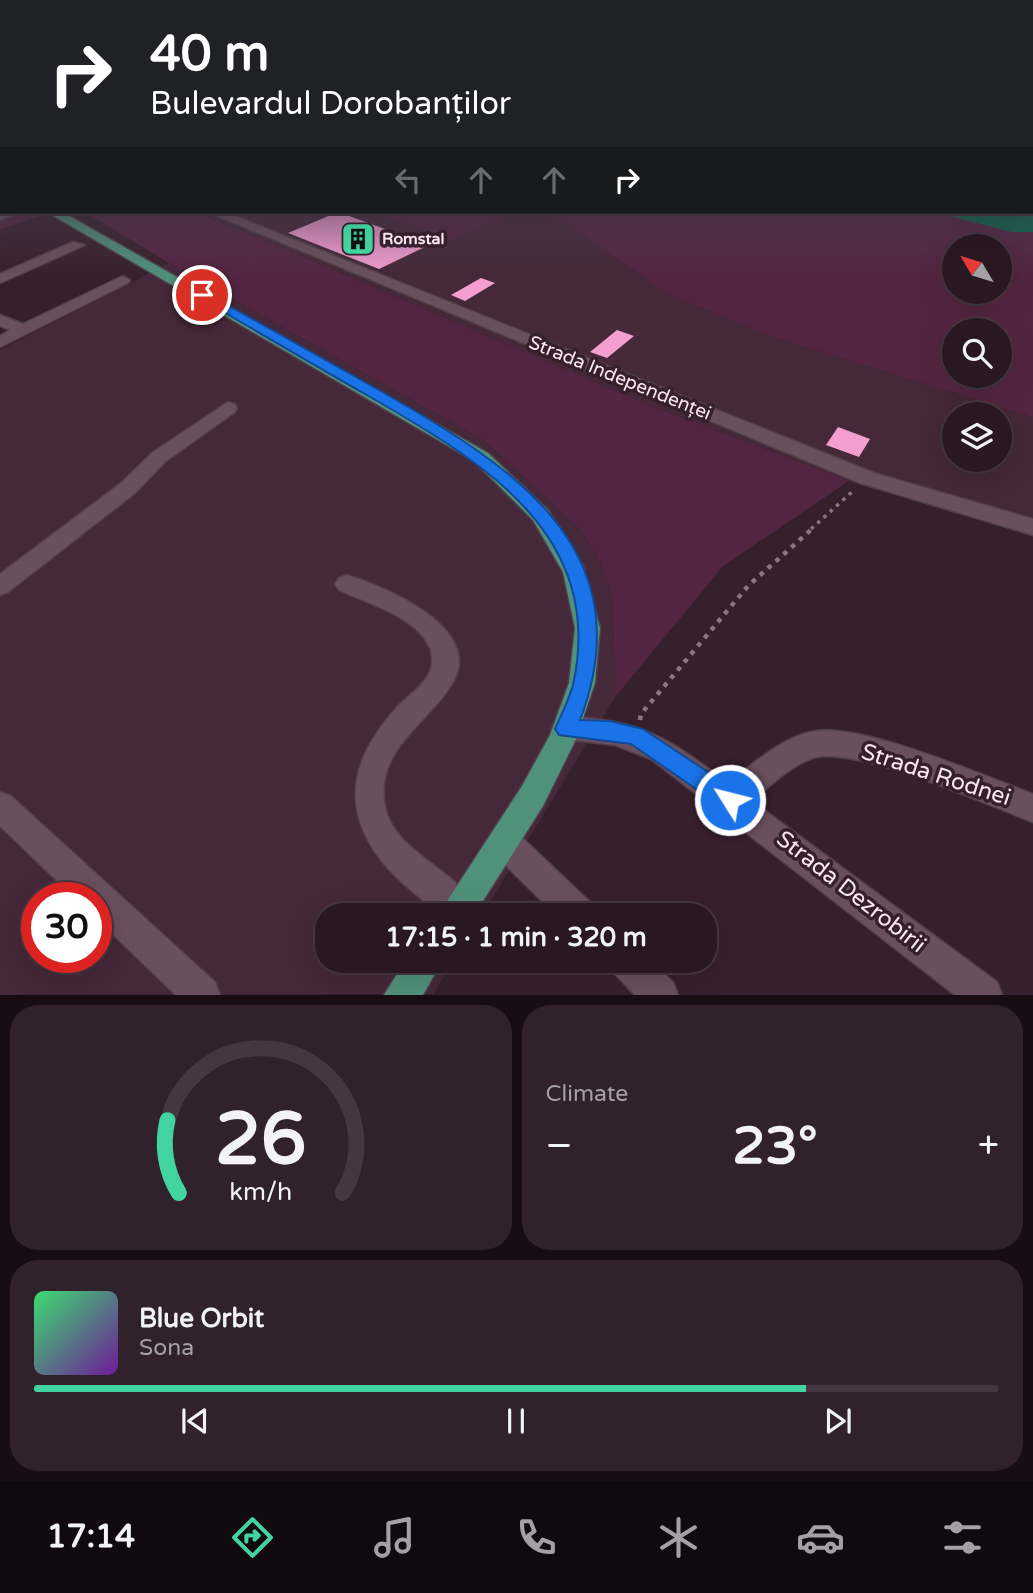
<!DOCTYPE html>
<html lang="en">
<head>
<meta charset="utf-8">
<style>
	body { margin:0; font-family:"Varela Round",sans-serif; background:#31212a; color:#f1f3f6; height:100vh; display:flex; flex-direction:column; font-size:26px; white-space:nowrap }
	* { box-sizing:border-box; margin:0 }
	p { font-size:23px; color:#a5a0a5 }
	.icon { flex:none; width:38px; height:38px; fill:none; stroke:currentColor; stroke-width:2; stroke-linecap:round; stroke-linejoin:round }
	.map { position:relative; height:995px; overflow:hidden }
	.details { display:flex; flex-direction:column; gap:10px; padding:10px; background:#170d13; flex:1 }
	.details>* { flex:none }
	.top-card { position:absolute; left:0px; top:0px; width:1034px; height:214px; box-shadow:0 7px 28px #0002,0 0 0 2px #453740; background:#202124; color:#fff; overflow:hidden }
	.needle { width:46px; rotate:308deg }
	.tools { position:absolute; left:942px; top:234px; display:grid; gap:14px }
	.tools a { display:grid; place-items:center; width:70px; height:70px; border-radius:50%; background:#291822; box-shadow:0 7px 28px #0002,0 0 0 2px #453740; font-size:35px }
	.speed { position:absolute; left:21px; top:882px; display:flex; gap:14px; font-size:35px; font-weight:700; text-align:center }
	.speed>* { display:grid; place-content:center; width:91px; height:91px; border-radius:50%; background:#291822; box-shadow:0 7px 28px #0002,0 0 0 2px #453740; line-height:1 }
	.speed .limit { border:10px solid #d22; background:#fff; color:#111 }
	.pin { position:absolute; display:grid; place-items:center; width:60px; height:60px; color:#fff; margin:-30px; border:4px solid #fff; border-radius:50%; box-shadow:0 2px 7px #0007 }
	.me { position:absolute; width:77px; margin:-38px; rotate:306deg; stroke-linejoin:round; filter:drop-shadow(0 0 5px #0008) }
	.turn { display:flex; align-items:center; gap:24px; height:147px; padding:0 35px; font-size:32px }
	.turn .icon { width:91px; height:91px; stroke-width:2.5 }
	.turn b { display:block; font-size:49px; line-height:60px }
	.lanes { display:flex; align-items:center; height:66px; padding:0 35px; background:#0003; justify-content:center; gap:35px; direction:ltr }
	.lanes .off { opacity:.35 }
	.big { font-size:52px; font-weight:700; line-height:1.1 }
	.details .widget { flex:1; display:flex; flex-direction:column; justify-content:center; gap:10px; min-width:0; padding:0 24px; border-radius:28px; background:#31212a }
	.details .dial { align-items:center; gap:0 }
	.dial svg { height:182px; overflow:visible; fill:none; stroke:#453740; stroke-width:7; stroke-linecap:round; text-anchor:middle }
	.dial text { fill:#f1f3f6; stroke:none }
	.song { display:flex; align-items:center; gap:21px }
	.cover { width:84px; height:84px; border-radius:10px; background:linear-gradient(135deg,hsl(140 70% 55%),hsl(280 70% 35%)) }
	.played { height:7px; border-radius:4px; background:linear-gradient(90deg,#42d4a0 80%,#453740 80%) }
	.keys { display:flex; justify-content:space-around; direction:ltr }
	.heat { display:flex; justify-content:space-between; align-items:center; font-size:38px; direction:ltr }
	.details .tiles { flex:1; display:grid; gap:10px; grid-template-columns:1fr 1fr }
	.widget:last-child { grid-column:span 2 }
	.trip { position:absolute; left:315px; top:903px; width:402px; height:70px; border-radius:28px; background:#291822; box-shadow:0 7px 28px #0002,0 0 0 2px #453740; font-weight:700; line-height:70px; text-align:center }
	.dock { display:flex; height:112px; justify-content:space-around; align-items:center; background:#100a0e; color:#a5a0a5 }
	.dock .icon { width:49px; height:49px }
	.dock .active { color:#42d4a0 }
	.dock b { font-size:32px; color:#f1f3f6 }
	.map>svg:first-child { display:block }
	.built { fill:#452839; fill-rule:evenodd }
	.green { fill:#542542; fill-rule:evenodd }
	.water { fill:#08694c }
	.building { fill:#f59fd0 }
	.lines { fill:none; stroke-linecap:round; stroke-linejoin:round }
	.minor-casing { stroke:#523f4a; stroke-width:3 }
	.major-casing { stroke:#523f4a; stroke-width:3 }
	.path-far1 { stroke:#8b7782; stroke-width:3.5; stroke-dasharray:3.5 5; stroke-linecap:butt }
	.path { stroke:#8b7782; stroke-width:4.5; stroke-dasharray:4.5 6; stroke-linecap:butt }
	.minor { fill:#6a505e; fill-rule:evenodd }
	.major { fill:#50917b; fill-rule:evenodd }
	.route { fill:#1a73e8; stroke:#114b97; stroke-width:2 }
	.labels { text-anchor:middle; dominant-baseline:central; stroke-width:7; stroke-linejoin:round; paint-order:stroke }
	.far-poi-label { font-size:16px; font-weight:bold; fill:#f9e9f1; stroke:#37202d; text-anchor:start }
	.street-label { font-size:19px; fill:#f9e9f1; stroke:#37202d }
	.near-street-label { font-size:23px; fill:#f9e9f1; stroke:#37202d }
</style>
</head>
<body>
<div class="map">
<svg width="1033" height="995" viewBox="0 0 1033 995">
	<rect width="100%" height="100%" fill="#37202d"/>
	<path class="built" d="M197,212H370L452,240L518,212H536L565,222L665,293L770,336L1033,417V520L849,481L642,402ZM954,415H999V460H954Z
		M169,263L485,441L580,529L598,558L612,595L616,696L482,915H327V961H454L433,994L0,995V350ZM37,898H96V957H37Z"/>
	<path class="green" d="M0,140L2,212H35L42,216L0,229Z
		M1033,169V417L770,336L665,293L565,222L536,212H1032ZM954,247H999V292H954ZM954,331H999V376H954Z
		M85,212H197L642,402L849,481L723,566L616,696L612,595L598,558L580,529L485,441L169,263Z
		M370,212H518L452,240Z"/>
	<path class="water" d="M1033,188V232H1012L934,212H1032Z"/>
	<path class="building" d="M338,212L429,245L379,269L288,233Z
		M481,278L495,283L465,301L451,295Z
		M617,330L634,336L607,358L590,352Z
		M838,427L870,439L859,457L826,445Z"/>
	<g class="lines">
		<defs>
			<path id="minor" d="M0,145H2L0,152Z
				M0,212H21L0,220Z
				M208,212H225L874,473L1033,519V535L860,483Z
				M73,242L85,245L0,283V274Z
				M123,276L130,280L128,283L0,347V336L10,330L0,326V315L23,324Z
				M228,402L235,404L237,408L235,412L166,461L135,493L8,592L0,595V574L121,483L152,453Z
				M347,575C385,587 486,628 452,684C428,723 378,748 384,801C390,853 458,867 475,909L473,915H441C418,896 392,877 375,852C339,798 357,752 397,707C407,697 424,685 430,672C433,664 433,653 429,646C415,616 366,603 339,590L335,584L339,578Z
				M566,717C642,719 669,739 728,783C753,764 783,736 816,731C864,724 984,776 1033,794V822C991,806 851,744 813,758C790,766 770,786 752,801L997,982L1002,995H955L651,759L615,745L556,738L552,729L556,720Z
				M0,792L11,796L215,982L220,995H176L96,918V898H75L0,826Z
				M504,827L515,831L591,903L595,915H556L493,853L489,842L493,831Z
				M609,961H650L673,982L678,995H635L614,973Z"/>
			<path id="major" d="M0,173L2,174V181H0Z
				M47,212H62L488,453L548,510L583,566L600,628L595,683L576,739L543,806L474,915H438L522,786L550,735L569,683L575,628L563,572L533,520L474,461Z
				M405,961H442L423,995H384Z"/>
		</defs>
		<use href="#minor" class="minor-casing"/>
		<use href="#major" class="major-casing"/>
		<path class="path-far1" d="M811,529L853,491"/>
		<path class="path" d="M640,720L641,714L748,586L813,528"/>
		<use href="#minor" class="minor"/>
		<use href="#major" class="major"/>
	</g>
	<linearGradient id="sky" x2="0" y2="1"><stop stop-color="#1e1219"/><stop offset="0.5" stop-color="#4d4257"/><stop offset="1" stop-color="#4d4257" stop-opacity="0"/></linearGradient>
	<rect width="1033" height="279" fill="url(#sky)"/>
	<path class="route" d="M198,293H206C263,325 320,357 377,389C507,463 646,546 580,720L610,721L643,729L738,792L741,800L738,807L730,811L722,807L631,744L559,735L555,729C561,715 569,700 573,685C606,535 483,462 372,398C314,365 256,331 198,297Z"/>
	<defs>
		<symbol id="building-square" viewBox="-11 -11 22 22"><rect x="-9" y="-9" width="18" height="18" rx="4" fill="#42d4a0" stroke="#37202d"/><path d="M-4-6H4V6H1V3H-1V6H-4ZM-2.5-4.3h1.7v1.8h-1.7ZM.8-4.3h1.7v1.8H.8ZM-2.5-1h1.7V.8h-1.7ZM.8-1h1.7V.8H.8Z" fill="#111"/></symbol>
	</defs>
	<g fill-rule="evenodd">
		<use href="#building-square" x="339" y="220" width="38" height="38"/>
	</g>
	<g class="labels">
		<g class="far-poi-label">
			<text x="382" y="239">Romstal</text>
		</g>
		<g class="street-label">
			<text transform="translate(620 378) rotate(22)">Strada Independenței</text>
		</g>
		<g class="near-street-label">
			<text transform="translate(936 775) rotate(18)">Strada Rodnei</text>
			<text transform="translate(851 892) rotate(38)">Strada Dezrobirii</text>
		</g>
	</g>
</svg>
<div class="tools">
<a><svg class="needle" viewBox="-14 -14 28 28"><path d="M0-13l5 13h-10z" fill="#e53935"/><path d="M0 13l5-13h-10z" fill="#a5a0a5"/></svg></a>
<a><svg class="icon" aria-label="search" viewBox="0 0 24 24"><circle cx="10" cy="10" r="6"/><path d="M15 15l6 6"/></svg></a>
<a><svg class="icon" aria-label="layers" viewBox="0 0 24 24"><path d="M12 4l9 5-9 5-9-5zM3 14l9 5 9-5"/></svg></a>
</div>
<div class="speed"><div class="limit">30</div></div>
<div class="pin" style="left:202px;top:295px;background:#d93025"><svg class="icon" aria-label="arrive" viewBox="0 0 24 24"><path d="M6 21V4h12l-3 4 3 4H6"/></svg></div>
<svg class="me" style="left:730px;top:800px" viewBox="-20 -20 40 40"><circle r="17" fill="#1a73e8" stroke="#fff" stroke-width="3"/><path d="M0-11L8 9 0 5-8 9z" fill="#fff"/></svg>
<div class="trip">17:15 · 1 min · 320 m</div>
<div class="top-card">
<div class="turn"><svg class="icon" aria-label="right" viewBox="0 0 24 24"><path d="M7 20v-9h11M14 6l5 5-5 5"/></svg><div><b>40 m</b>Bulevardul Dorobanților</div></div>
<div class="lanes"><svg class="icon off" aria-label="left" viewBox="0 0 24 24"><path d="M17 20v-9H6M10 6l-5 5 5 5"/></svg><svg class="icon off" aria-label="ahead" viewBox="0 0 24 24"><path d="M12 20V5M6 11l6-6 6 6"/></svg><svg class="icon off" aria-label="ahead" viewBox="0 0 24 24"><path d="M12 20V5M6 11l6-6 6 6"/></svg><svg class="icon" aria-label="right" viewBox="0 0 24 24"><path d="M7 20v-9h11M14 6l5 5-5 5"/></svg></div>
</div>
</div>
<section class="details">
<div class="tiles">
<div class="widget dial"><svg viewBox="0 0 100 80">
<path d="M14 69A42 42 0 1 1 86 69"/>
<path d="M14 69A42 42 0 0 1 9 37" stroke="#42d4a0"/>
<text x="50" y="56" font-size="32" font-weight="700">26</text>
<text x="50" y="72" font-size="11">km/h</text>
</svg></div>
<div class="widget"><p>Climate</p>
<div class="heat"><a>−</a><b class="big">23°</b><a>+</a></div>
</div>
<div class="widget">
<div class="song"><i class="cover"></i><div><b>Blue Orbit</b><p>Sona</p></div></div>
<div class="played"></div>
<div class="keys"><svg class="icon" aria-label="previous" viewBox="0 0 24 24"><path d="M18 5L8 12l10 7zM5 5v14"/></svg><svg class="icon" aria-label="pause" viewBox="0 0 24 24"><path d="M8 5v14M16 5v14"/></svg><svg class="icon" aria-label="next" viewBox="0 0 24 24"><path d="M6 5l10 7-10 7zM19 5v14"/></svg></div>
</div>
</div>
</section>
<nav class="dock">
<b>17:14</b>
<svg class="icon active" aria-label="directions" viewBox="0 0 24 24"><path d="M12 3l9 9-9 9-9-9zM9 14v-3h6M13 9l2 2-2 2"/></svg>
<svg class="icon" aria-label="music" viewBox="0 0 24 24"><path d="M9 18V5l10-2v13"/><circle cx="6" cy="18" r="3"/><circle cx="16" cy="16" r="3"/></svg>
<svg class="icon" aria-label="phone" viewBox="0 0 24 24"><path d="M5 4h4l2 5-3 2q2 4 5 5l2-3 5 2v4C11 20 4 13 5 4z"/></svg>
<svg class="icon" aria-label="climate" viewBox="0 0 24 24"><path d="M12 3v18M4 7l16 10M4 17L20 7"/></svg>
<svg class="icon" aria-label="car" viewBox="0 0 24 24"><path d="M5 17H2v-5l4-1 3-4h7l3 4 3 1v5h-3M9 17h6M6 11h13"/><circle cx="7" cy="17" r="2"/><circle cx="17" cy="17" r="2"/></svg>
<svg class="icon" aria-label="filters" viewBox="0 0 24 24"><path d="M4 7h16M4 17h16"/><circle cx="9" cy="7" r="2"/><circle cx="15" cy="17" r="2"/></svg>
</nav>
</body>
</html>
